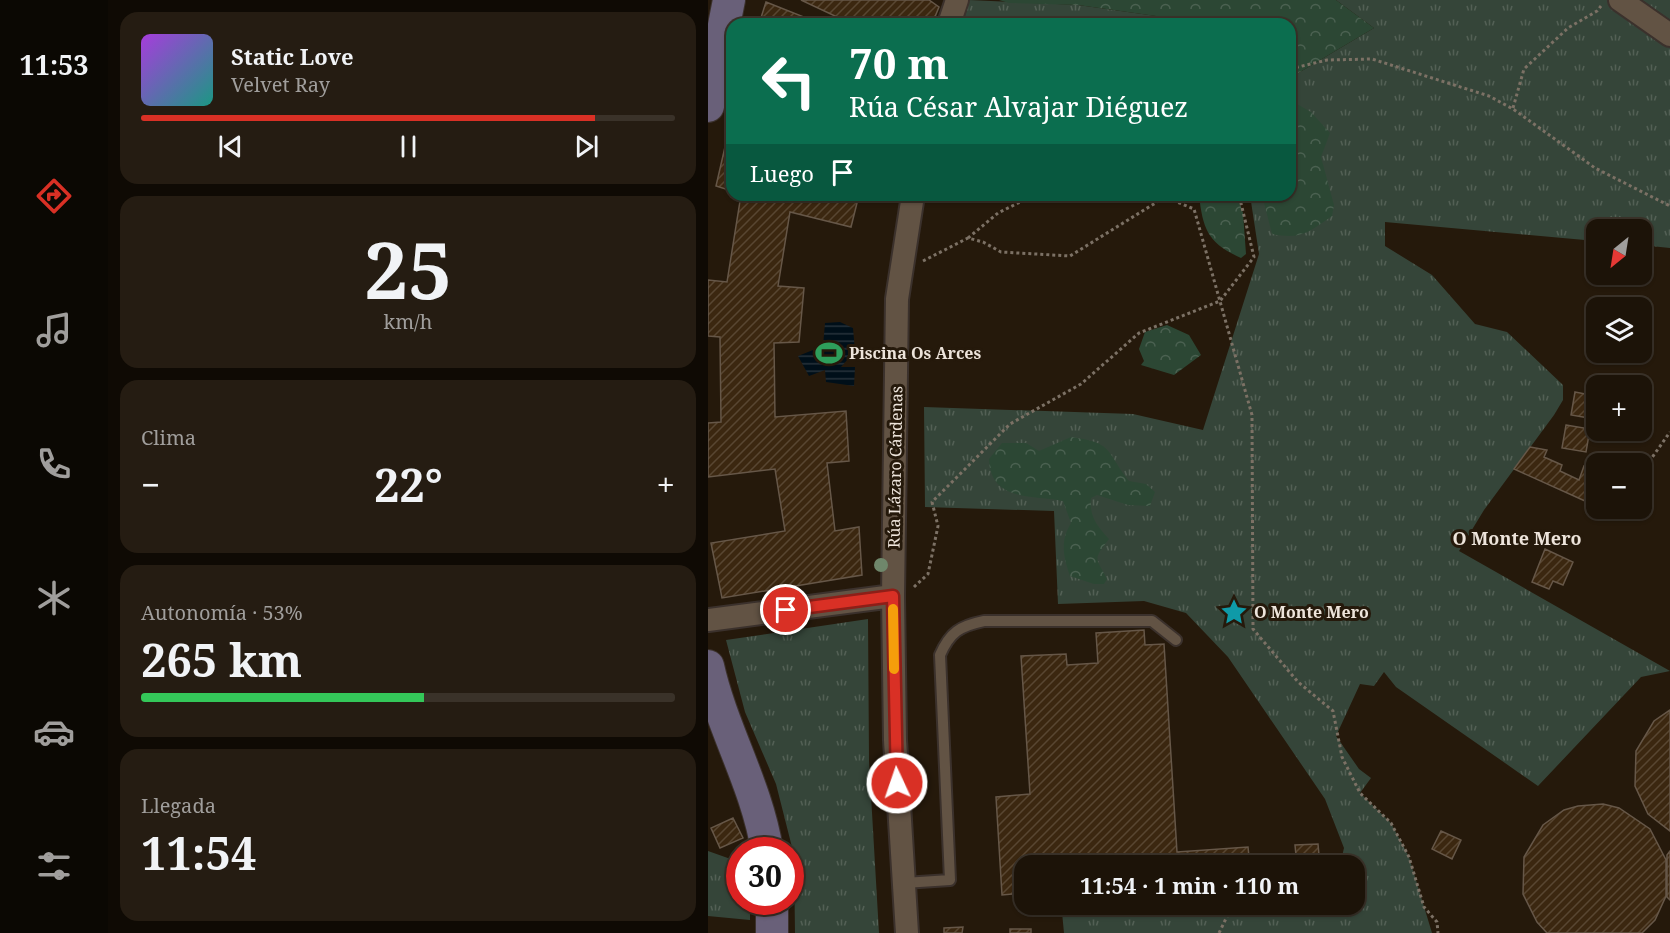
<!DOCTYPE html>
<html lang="es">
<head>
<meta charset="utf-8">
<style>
	body { margin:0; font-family:"Noto Serif",serif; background:#251c12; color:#f1f3f6; height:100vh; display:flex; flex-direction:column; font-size:22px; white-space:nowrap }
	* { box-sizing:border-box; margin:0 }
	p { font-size:20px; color:#a09e9c }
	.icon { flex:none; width:33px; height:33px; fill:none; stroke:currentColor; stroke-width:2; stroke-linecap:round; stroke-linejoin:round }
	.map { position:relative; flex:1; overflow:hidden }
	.sheet { display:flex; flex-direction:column; gap:12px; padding:12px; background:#0f0a04; width:600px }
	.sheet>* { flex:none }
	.banner { position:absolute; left:18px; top:18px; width:570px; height:183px; border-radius:18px; box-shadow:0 2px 4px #0004,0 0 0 2px #3a3229; background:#0b6e4f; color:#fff; overflow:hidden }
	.needle { width:39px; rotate:210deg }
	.fabs { position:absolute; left:878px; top:219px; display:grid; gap:12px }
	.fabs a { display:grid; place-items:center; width:66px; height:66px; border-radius:12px; background:#1c1308; box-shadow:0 2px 4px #0004,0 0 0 2px #3a3229; font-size:30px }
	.speed { position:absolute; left:18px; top:837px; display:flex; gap:12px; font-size:30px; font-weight:700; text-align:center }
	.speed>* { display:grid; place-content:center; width:78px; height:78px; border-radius:50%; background:#1c1308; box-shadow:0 2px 4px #0004,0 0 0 2px #3a3229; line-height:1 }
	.speed .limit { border:9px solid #d22; background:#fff; color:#111 }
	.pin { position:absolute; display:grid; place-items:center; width:51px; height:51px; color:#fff; margin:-26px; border:3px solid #fff; border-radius:50%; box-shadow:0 2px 6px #0007 }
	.me { position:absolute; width:66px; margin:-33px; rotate:357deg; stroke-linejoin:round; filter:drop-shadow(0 0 4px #0008) }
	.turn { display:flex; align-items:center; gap:21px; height:126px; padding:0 24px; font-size:27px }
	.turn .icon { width:78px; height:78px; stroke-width:2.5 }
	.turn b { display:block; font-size:42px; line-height:51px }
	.then { display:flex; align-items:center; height:57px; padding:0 24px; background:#0003; gap:12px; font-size:22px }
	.big { font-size:45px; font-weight:700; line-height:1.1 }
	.sheet .widget { flex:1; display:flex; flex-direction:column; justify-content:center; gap:9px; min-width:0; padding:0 21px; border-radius:18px; background:#251c12 }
	.sheet .dial { align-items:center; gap:0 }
	.dial b { font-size:78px; line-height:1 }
	.song { display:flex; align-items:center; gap:18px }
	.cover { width:72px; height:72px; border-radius:9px; background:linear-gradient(135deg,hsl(280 70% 55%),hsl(170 70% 35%)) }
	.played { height:6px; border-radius:3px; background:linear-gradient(90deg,#d93025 85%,#3a3229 85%) }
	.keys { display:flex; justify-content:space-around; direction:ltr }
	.heat { display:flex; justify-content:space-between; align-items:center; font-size:33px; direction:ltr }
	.charge { height:9px; border-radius:4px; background:linear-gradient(90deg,#34c759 53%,#3a3229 0) }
	.trip { position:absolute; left:306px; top:855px; width:351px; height:60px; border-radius:18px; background:#1c1308; box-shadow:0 2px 4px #0004,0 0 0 2px #3a3229; font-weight:700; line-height:60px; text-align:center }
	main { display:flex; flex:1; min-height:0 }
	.menu { display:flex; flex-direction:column; width:108px; justify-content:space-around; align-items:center; background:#0b0803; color:#a09e9c }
	.menu .icon { width:42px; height:42px }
	.menu .on { color:#d93025 }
	.menu b { font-size:27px; color:#f1f3f6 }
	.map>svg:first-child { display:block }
	.grass { fill:url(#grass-tufts) }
	.forest { fill:url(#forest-crowns) }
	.water { fill:url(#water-rules) }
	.building { fill:url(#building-hatch); stroke:#665748; stroke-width:1.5 }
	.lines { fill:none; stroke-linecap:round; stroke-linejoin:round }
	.lane-casing { stroke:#3b312c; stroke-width:14 }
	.street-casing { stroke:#3b312c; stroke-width:26 }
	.secondary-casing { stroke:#3b312c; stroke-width:34 }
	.path { stroke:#7c7165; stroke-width:3; stroke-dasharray:3 3; stroke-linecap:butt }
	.lane { stroke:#625344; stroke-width:10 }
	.street { stroke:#625344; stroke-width:22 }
	.secondary { stroke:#696079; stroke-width:32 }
	.tree { fill:#6f876b }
	.route-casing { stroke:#8d1f18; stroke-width:15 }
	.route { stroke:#d93025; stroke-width:10 }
	.slow { stroke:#f59e0b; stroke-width:10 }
	.labels { text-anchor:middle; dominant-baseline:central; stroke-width:6; stroke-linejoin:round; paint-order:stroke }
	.poi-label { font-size:16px; font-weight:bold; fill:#ede4db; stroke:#25190b; text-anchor:start }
	.street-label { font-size:16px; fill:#ede4db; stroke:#25190b }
	.neighbourhood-label { font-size:18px; font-weight:bold; fill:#ede4db; stroke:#25190b }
</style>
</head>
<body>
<main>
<nav class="menu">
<b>11:53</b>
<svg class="icon on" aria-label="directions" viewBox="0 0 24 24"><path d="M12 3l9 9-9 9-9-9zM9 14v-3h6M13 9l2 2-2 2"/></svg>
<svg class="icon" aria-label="music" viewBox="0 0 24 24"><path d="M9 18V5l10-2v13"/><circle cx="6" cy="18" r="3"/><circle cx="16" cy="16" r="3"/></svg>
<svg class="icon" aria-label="phone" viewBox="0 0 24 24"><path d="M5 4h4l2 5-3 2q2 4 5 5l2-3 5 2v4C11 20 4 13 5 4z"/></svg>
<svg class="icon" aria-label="climate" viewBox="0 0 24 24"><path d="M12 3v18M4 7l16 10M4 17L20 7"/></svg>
<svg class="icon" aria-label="car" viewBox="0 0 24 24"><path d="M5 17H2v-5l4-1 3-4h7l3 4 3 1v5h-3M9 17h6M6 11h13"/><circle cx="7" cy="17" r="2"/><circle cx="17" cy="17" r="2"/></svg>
<svg class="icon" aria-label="filters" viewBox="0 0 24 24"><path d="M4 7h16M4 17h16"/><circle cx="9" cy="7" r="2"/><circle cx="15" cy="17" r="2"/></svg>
</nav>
<section class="sheet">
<div class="widget">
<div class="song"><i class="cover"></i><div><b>Static Love</b><p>Velvet Ray</p></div></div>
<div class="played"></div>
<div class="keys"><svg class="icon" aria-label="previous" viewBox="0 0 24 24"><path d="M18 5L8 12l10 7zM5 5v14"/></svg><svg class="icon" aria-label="pause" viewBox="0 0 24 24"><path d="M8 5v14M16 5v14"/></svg><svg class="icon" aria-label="next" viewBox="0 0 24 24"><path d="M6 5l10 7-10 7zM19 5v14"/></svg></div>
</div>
<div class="widget dial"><b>25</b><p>km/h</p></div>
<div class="widget"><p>Clima</p>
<div class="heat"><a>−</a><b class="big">22°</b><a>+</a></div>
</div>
<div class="widget"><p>Autonomía · 53%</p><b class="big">265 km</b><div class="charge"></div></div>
<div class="widget"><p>Llegada</p><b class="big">11:54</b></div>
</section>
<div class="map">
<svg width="962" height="933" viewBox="0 0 962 933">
	<defs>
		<pattern id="grass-tufts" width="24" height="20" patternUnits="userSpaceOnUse" patternTransform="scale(1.5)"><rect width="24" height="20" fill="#354539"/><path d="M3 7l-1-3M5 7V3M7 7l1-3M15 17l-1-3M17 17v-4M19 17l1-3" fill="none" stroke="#536055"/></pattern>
		<pattern id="forest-crowns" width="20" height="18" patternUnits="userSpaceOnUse" patternTransform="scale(1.5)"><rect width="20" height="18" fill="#2c4734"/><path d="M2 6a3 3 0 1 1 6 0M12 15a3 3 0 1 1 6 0" fill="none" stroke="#4b6151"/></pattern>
		<pattern id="water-rules" width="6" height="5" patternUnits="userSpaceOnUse" patternTransform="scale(1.5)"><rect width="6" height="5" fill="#000f19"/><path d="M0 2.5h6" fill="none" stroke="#26323a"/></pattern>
		<pattern id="building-hatch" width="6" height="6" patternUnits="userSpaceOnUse" patternTransform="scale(1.5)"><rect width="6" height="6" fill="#3b2710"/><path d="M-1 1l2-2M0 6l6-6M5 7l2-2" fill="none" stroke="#584632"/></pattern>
	</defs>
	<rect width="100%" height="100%" fill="#25190b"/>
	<path class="grass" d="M261,0L370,5L448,16L523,18L525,24H252Z
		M628,0H899L962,42V248L933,245V230H888V241L677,222V246L724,275L767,324L799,332L855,385V400L846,415L776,510L751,551L962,671L933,677L830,786L688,687L676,672L666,686L652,684L628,736L651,769L663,778L652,793L683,823L701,857L724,933H356L354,912L496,904H646V866L632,865L636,848L617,799L520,657L478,613L436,601L350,604L346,511L217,507L216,407L425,414L495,430L551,254L542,195H582V78L666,28Z
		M934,0H962V20Z
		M160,619L161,761L171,933H87L86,855L68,784L37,712L18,640Z
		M0,851L31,862L32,902H42V920L0,916Z"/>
	<path class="forest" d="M291,0H628L666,28L582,78V24H525L523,18L448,16L370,5L301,3Z
		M582,100L603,112L622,133L613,157L626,205L624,216C601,232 593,240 564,234L554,195H582Z
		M491,195H529L535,213L538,254L533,258C500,243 495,230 491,195Z
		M459,325L481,335L493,355L466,375L433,365L436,361L431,349L437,332Z
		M363,437C406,443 397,450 421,481L438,484L447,492L442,506L420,505L389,495L383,498C381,516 389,526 401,539C384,561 388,557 399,579L396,584H386L362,576C355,556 352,541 363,523L355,501C326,495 282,502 281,459L294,443H318L331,451Z"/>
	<path class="water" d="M132,322L145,328L147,351L133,367H147L146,386L118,382L117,370L101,376L90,356L115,346L117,323Z"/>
	<path class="building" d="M93,0H221L231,7L224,24H144Z
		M58,2L101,19L104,24H51Z
		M20,134L24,135V191L8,186Z
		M33,195H151L143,227L82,212L70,286L96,288L91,342L66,343L67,417L138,411L141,461L119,463L127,531L151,527L154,575L14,598L3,543L77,531L67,469L0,477V423L13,422L12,337L0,336V280L19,282Z
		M867,392L888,396L887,419L863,415Z
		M858,425L882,429L878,452L854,448Z
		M822,447L839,450L836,457L854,465L852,471L871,480L876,466L888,470L886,505L806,469Z
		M837,549L865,562L855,585L845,581L841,589L824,582Z
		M436,630L437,645L456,644L469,852L540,847L542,866H316V893L294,895L288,797L322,794L313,656L358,654L359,665L390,663L388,633Z
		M962,710V831L940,814L927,786L928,751L946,721Z
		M895,804L911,808L942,829L958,860V896L947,920L934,933H839L829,922L815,894L816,857L835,825L856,810L870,806Z
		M25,818L35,838L12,848L3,828Z
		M733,831L753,840L744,859L724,849Z
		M610,844L612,866H589L587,845Z
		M962,851V900L959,897V855Z
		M255,927L254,933H236V928Z
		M302,929H323V933H302Z"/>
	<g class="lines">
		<defs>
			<path id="lane" d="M196,883L242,880L232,655C242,632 252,626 276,621H444L468,640"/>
			<path id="street" d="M912,0L962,35
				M241,24L249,0
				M0,620L185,596
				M199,933L187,740L185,596L189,299L205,195"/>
			<path id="secondary" d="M0,106L21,0
				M0,666C14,729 49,786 59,850
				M64,902V933"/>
		</defs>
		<use href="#lane" class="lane-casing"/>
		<use href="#street" class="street-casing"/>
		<use href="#secondary" class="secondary-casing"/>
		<path class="path" d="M582,69L619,60L664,59L781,96L805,109L887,168L962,206
			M805,108L816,69L860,28L889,11L893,6
			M260,238L290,213L326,195
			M215,261L260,238L275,242L293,252L362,256L457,197L486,209L544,415L545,629L590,682L625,711L634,757L652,793L683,823L701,857L716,907L729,922L730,933
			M933,470L936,469L962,432
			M206,587L220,574L230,526L224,502L302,424L373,384L431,333L512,301L546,257L531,195
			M511,933L525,904"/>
		<use href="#lane" class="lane"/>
		<use href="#street" class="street"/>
		<use href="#secondary" class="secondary"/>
	</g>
	<circle class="tree" cx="173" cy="565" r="7"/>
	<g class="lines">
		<defs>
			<path id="route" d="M78,610L185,596L189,783"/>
		</defs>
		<use href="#route" class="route-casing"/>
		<use href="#route" class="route"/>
		<path class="slow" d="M185,609L186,669"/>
	</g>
	<defs>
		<symbol id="stadium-bare" viewBox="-9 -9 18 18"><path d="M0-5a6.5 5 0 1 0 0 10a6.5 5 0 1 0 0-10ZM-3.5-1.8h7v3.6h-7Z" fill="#2e9e5b" stroke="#25190b" stroke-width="2.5" paint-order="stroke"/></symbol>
		<symbol id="sight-bare" viewBox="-9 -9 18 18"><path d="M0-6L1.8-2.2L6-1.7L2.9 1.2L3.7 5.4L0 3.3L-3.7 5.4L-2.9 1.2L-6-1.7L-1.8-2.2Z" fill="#0f9aa8" stroke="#25190b" stroke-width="2.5" paint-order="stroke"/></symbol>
	</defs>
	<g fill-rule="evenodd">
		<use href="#stadium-bare" x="102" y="334" width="38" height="38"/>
		<use href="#sight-bare" x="507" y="593" width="38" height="38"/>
	</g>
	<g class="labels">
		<g class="poi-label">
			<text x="141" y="353">Piscina Os Arces</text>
			<text x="546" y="612">O Monte Mero</text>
		</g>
		<g class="street-label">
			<text transform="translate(187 467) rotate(-89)">Rúa Lázaro Cárdenas</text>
		</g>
		<g class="neighbourhood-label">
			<text x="809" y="538">O Monte Mero</text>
		</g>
	</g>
</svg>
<div class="fabs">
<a><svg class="needle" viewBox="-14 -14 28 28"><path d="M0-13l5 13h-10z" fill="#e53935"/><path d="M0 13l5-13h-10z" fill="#a09e9c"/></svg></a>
<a><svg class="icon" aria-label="layers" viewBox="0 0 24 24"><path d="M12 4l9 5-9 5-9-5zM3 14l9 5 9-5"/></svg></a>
<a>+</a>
<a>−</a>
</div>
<div class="speed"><div class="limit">30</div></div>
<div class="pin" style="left:78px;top:610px;background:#d93025"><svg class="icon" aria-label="arrive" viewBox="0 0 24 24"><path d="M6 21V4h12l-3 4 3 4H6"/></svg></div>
<svg class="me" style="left:189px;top:783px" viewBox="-20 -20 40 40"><circle r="17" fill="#d93025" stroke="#fff" stroke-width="3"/><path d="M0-11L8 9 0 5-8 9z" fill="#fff"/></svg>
<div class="trip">11:54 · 1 min · 110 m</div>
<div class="banner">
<div class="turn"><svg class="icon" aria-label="left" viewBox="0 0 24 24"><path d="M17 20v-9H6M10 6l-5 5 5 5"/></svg><div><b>70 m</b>Rúa César Alvajar Diéguez</div></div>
<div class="then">Luego<svg class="icon" aria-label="arrive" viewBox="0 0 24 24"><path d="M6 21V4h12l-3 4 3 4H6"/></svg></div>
</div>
</div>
</main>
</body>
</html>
